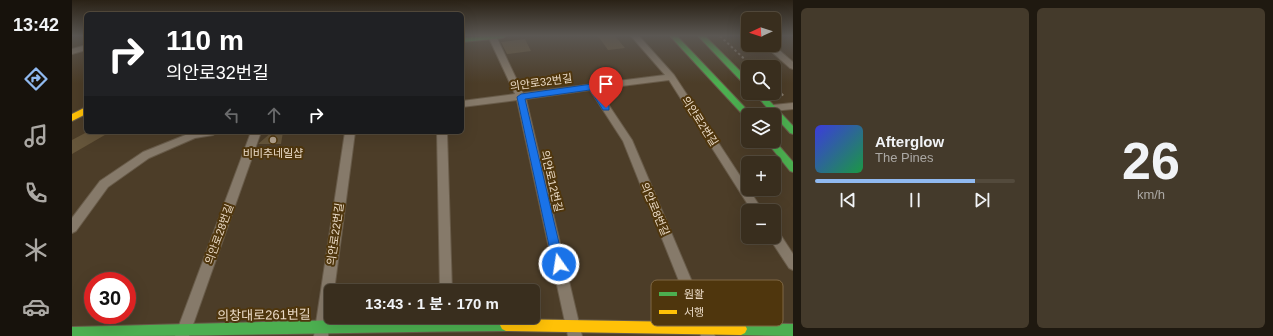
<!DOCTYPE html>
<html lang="ko">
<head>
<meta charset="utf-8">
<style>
	body { margin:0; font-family:Helvetica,"Noto Sans KR",sans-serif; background:#443a2b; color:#f1f3f6; height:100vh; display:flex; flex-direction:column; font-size:15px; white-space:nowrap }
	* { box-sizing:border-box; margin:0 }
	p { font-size:13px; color:#aba8a4 }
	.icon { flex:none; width:22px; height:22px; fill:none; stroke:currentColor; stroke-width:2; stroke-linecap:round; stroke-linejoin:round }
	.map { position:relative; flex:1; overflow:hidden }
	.drawer { display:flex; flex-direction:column; gap:8px; padding:8px; background:#1f1910; width:480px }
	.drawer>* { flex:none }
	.top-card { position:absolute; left:12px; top:12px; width:380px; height:122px; border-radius:6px; box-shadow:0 4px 16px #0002,0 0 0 1px #534a3c; background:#202124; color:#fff; overflow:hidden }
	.needle { width:26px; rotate:266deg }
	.buttons { position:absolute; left:669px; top:12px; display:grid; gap:8px }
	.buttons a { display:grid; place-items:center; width:40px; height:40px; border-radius:6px; background:#392e1e; box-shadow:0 4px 16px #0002,0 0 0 1px #534a3c; font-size:20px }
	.speed { position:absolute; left:12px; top:272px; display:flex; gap:8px; font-size:20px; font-weight:700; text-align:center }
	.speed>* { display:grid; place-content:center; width:52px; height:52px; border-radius:50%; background:#392e1e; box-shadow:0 4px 16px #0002,0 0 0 1px #534a3c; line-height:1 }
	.speed .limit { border:6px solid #d22; background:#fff; color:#111 }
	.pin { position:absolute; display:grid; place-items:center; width:34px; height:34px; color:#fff; margin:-41px -17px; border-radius:50% 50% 50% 0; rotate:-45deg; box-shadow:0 0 4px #0007 }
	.pin .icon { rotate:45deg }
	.me { position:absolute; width:44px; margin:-22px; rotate:347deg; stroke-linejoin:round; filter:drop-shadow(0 0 3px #0008) }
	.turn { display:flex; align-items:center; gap:14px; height:84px; padding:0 16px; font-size:18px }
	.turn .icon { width:52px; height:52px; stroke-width:2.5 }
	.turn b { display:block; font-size:28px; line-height:34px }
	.lanes { display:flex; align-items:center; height:38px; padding:0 16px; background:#0003; justify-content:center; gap:20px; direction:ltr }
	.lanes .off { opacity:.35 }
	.drawer .widget { flex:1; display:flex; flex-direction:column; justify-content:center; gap:6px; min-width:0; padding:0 14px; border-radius:6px; background:#443a2b }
	.drawer .dial { align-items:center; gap:0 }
	.dial b { font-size:52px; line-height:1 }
	.song { display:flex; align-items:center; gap:12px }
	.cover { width:48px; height:48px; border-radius:6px; background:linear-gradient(135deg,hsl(240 70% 55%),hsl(140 70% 35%)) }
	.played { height:4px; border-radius:2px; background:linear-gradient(90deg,#90b9f0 80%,#534a3c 80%) }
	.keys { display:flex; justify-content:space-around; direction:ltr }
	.drawer .tiles { flex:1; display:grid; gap:8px; grid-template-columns:repeat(2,1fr) }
	.trip { position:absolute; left:252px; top:284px; width:216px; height:40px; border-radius:6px; background:#392e1e; box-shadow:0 4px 16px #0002,0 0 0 1px #534a3c; font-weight:700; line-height:40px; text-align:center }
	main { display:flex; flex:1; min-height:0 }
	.tab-bar { display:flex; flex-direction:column; width:72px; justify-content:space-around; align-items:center; background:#17120c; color:#aba8a4 }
	.tab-bar .icon { width:28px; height:28px }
	.tab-bar .on { color:#90b9f0 }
	.tab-bar b { font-size:18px; color:#f1f3f6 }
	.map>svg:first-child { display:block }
	.building { fill:#66563b }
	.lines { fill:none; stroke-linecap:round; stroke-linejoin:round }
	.street-casing { stroke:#685b49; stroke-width:2 }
	.fast-casing { stroke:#685b49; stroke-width:2 }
	.slow-casing { stroke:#685b49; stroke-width:2 }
	.path { stroke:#837869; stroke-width:2; stroke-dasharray:2.5 2.5; stroke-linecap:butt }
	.street { fill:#867a6a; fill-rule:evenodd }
	.fast { fill:#4caf50; fill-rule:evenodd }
	.slow { fill:#ffc107; fill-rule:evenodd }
	.route { fill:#1a73e8; stroke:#114b97 }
	.poi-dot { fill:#b3a38f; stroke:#4f360d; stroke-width:1.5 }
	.labels { text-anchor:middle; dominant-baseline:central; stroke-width:4; stroke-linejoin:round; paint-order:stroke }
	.street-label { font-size:11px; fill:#eadac6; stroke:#4f360d }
	.poi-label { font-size:11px; fill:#eadac6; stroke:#4f360d }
	.near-street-label { font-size:13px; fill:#eadac6; stroke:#4f360d }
	.key { fill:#4f360d; stroke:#7e6744; stroke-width:1 }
	.key-label { font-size:11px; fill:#eadac6 }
</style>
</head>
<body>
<main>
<nav class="tab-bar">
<b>13:42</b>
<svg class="icon on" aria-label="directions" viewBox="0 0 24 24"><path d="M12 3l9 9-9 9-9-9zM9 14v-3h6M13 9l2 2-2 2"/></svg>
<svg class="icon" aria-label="music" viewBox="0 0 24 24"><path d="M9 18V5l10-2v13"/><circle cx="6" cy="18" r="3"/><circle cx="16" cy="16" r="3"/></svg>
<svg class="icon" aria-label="phone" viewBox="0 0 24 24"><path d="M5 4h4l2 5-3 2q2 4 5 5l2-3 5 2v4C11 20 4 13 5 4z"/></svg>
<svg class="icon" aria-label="climate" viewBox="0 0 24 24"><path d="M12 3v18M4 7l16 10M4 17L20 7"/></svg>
<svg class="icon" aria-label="car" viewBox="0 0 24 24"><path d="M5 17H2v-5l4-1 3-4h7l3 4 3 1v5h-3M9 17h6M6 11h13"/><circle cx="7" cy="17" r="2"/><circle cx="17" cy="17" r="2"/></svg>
</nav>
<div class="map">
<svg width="721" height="336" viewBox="0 0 721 336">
	<rect width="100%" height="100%" fill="#4c3d28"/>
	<path class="building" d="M526,36H543L553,48L536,50Z
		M453,39L459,51L435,54L429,42Z
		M15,132H38L0,154V140Z
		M200,132H211L209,144H186Z"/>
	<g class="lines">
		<defs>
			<path id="street" d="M416,36H424L451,93L593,75L559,36H567L602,75L691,211H680L597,80L526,89L560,140L643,336H629L551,141L518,90L454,99L510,336H496L445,100L390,107V101L443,94Z
				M14,45V50L0,54V49Z
				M692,45H701L721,62V69L718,68Z
				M721,103V109L701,111L697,108L701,105Z
				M121,132H146L141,135L123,138L77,158L36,187L4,231L0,233V218L28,181L71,152Z
				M179,132H189L117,336H103Z
				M273,132H283L262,291H259V311L256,336H242Z
				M365,132H375L380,291H368Z
				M702,230L706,231L721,254V270L717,268L698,239L697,237H702Z"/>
			<path id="fast" d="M411,36H434L431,38L390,42V38Z
				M598,36H605L680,115H676V118L673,117Z
				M626,36H633L676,79V85H673Z
				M682,93H690L721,126V134L718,133Z
				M702,140L721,162V172L718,171L694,141Z
				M434,319L438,321L440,325L438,329L434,331C289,332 145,336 0,336V327L270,320Z
				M669,323L721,324V336L669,335L665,333L663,329L665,325Z"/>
			<path id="slow" d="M14,107V114L0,121V114Z
				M434,319L669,323L673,325L675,329L673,333L669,335L434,331L430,329L428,325L430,321Z"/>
		</defs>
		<use href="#street" class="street-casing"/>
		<use href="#fast" class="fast-casing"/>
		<use href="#slow" class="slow-casing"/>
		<path class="path" d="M648,36L681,67
			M702,87L713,97"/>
		<use href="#street" class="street"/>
		<use href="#fast" class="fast"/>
		<use href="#slow" class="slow"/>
	</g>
	<linearGradient id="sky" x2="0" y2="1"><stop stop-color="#2a2216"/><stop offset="0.43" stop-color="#5b5753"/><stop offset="1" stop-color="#5b5753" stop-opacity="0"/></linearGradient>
	<rect width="721" height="83" fill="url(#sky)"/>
	<path class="route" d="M520,84L522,85L537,106V110H531L518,90L453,99L492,264L490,268L487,269L483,268L481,264L445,97L449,94Z"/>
	<circle class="poi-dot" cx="201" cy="140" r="4"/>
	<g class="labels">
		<g class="street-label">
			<text transform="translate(469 82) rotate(-8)">의안로32번길</text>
			<text transform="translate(628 121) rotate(57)">의안로2번길</text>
			<text transform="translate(480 181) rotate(77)">의안로12번길</text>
			<text transform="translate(583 209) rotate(67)">의안로8번길</text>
			<text transform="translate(147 234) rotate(-70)">의안로28번길</text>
			<text transform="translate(263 234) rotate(-82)">의안로22번길</text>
		</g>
		<g class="poi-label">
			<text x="201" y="153">비비추네일샵</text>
		</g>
		<g class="near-street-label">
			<text transform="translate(192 315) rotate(-1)">의창대로261번길</text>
		</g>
	</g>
	<rect x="579" y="280" width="132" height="46" rx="6" class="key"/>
	<rect x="587" y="292" width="18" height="4" fill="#4caf50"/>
	<rect x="587" y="310" width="18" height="4" fill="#ffc107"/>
	<g class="key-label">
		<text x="612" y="298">원활</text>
		<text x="612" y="316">서행</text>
	</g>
</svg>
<div class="buttons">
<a><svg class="needle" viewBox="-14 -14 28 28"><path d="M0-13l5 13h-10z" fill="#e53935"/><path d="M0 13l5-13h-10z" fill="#aba8a4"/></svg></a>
<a><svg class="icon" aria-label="search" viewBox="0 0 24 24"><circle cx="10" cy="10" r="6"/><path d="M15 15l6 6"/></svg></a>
<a><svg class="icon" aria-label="layers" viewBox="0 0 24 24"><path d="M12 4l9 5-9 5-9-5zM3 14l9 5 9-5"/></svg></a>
<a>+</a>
<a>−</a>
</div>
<div class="speed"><div class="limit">30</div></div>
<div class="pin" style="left:534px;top:108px;background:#d93025"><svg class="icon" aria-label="arrive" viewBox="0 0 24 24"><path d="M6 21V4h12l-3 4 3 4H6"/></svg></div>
<svg class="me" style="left:487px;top:264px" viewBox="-20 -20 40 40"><circle r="17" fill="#1a73e8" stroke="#fff" stroke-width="3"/><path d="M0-11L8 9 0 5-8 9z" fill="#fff"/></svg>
<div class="trip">13:43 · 1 분 · 170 m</div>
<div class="top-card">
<div class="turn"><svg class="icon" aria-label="right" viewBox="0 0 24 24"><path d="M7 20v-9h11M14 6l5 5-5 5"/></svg><div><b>110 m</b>의안로32번길</div></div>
<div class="lanes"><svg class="icon off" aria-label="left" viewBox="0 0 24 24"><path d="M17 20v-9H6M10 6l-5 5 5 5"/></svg><svg class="icon off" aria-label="ahead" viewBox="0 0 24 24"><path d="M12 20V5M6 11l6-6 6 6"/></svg><svg class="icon" aria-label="right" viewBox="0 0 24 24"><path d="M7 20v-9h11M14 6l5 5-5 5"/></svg></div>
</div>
</div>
<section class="drawer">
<div class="tiles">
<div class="widget">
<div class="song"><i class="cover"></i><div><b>Afterglow</b><p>The Pines</p></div></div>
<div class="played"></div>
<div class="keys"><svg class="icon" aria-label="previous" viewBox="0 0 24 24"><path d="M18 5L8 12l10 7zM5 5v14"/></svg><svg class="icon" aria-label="pause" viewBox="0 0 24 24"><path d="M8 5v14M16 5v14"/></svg><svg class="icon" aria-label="next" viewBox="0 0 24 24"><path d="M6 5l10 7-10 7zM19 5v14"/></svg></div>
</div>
<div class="widget dial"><b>26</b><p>km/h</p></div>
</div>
</section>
</main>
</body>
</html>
